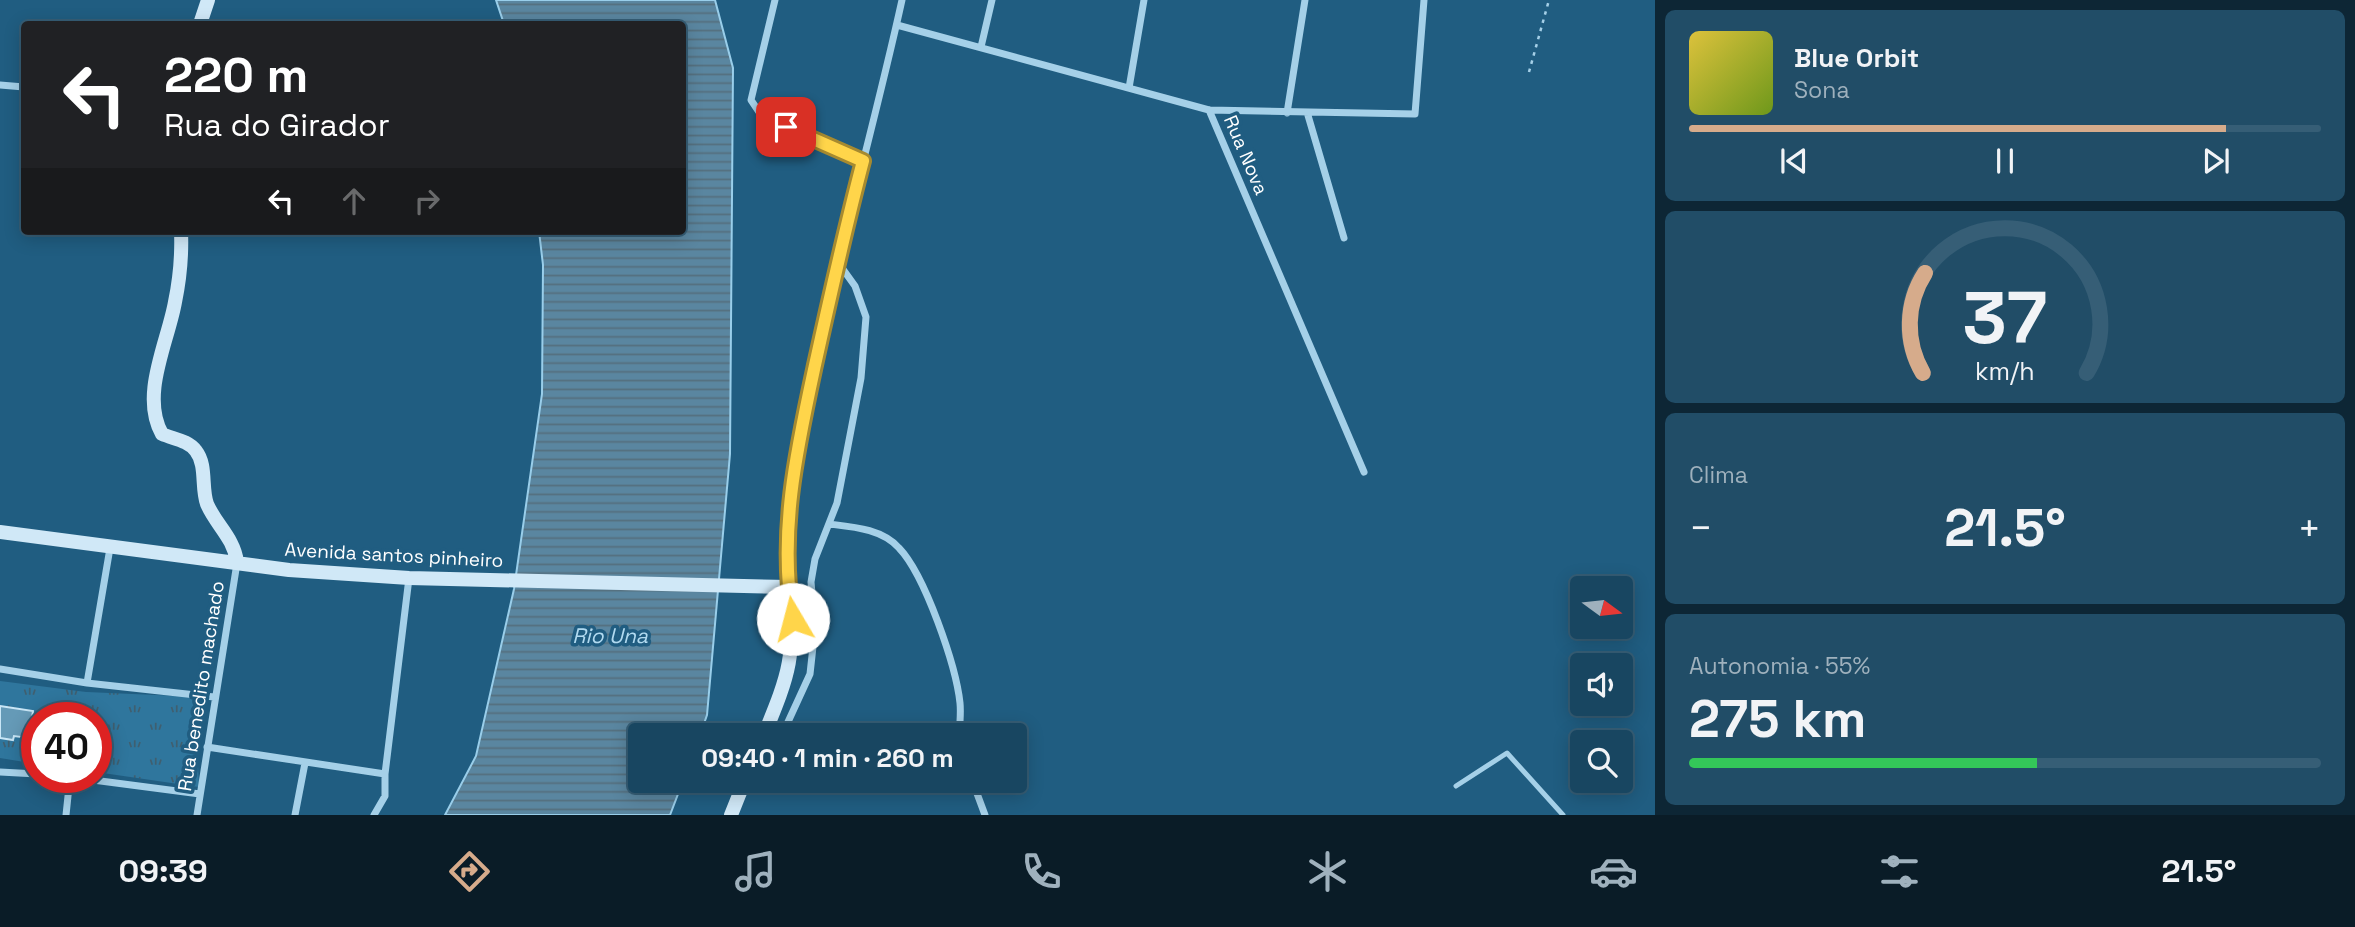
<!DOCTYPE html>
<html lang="pt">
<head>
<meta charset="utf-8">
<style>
	body { margin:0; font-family:"Space Grotesk",sans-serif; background:#214d67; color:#f1f3f6; height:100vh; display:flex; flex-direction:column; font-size:26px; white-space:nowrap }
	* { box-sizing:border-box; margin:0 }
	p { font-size:23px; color:#9fb1bd }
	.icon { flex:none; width:38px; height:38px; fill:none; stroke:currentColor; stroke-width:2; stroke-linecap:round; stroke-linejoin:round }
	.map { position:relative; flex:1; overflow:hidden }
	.details { display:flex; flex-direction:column; gap:10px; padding:10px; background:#0d2635; width:700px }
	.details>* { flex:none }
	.banner { position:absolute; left:21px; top:21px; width:665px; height:214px; border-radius:7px; box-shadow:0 4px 18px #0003,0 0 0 2px #365e76; background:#202124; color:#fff; overflow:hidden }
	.needle { width:46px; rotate:105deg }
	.tools { position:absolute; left:1570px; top:576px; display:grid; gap:14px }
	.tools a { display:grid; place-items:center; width:63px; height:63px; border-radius:7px; background:#184661; box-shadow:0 4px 18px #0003,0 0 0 2px #365e76; font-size:35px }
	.speed { position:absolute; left:21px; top:702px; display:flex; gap:14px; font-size:35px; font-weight:700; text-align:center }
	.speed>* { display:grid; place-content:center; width:91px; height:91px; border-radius:50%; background:#184661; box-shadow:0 4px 18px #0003,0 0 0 2px #365e76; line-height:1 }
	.speed .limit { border:10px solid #d22; background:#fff; color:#111 }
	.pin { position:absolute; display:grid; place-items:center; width:60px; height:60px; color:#fff; margin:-30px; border-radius:14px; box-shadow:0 4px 10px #0006 }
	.me { position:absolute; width:77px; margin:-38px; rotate:352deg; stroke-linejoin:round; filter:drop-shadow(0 0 5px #0008) }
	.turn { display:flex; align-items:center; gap:24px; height:147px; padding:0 28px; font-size:32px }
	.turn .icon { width:91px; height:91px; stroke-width:2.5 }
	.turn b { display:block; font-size:49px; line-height:60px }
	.lanes { display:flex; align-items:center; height:66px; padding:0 28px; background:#0003; justify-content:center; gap:35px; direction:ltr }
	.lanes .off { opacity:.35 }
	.big { font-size:52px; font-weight:700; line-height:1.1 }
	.details .card { flex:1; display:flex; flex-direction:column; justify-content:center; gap:10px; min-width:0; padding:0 24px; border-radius:10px; background:#214d67 }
	.details .dial { align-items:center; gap:0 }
	.dial svg { height:182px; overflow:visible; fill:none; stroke:#365e76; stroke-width:7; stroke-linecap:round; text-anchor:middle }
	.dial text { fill:#f1f3f6; stroke:none }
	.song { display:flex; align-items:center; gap:21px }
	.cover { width:84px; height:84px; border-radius:10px; background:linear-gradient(135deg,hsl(50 70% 55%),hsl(80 70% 35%)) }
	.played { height:7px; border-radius:4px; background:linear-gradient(90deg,#d6ab8b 85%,#365e76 85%) }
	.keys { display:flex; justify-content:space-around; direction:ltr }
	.heat { display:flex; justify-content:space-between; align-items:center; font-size:38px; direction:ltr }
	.charge { height:10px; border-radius:5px; background:linear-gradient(90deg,#34c759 55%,#365e76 0) }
	.trip { position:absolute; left:628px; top:723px; width:399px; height:70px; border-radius:7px; background:#184661; box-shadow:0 4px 18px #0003,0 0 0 2px #365e76; font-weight:700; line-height:70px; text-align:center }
	.dock { display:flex; height:112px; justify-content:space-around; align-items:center; background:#0a1c27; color:#9fb1bd }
	.dock .icon { width:49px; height:49px }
	.dock .on { color:#d6ab8b }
	.dock b { font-size:32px; color:#f1f3f6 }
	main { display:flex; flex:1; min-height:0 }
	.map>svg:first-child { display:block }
	.park { fill:url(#park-tufts) }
	.water { fill:url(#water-rules); stroke:#99ceea; stroke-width:2 }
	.building { fill:#659ab7; stroke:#c9e6f6; stroke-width:2 }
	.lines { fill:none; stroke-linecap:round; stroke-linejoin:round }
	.path { stroke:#a5d0e8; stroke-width:2.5; stroke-dasharray:3.5 5; stroke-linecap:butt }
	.lane { stroke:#a5d0e8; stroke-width:5 }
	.street { stroke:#a5d0e8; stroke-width:7 }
	.secondary { stroke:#d0e8f7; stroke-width:14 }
	.route-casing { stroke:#a68a30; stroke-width:18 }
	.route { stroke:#ffd54a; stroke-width:12 }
	.labels { text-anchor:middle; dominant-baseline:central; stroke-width:7; stroke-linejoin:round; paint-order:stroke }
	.street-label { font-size:19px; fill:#fff; stroke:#205d81 }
	.water-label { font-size:21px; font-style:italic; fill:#b1daf0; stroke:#205d81 }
</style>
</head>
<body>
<main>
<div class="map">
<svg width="1655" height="815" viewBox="0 0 1655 815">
	<defs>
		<pattern id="park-tufts" width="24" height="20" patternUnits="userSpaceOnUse" patternTransform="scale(1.75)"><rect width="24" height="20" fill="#2f769d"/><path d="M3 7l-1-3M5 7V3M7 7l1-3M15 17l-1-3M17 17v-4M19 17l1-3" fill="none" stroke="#3f5f70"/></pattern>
		<pattern id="water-rules" width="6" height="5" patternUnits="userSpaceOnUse" patternTransform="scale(1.75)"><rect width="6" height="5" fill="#5a86a0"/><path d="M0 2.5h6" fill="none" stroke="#546f7e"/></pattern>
	</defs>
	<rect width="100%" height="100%" fill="#205d81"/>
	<path class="park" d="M0,681L86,692L201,697L197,743L199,787L96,772V718H37V764L0,758Z"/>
	<path class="water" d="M496,0H715L733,68L730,454L707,715L700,735H640V780L683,781L670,815H445L476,756L514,589L542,394L543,265L539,231H682V24H504Z"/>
	<path class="building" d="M0,706L33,711L29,738L14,736L13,740L0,738Z"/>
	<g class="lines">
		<path class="path" d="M1529,72L1549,0"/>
		<path class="lane" d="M1456,786L1507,753L1563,815"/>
		<path class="street" d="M775,0L751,100L761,115L863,161
			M897,25L1209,110L1415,114L1424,0
			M981,47L992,0
			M0,85L24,87
			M1129,88L1144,0
			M1209,110L1364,472
			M1307,112L1344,238
			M1287,113L1305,0
			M829,524C854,527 882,529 899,548C925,575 956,666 960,703C961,713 960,724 959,735
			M788,587C785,506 801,429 818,351C843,233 876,118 902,0
			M0,669L87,683L214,697
			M87,683L110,548
			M782,735L810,674L815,628L811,582L815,559L837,503L861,378L866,317L855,286L837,261
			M207,747L385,774L409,578
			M0,772L37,774
			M70,777L200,794
			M972,780L985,815
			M66,815L70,777
			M197,815L237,563
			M295,815L305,763
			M374,815L385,796V774"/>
		<path class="secondary" d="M200,24L208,0
			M181,231C182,255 180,278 175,302C168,342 140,395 162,434C173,439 188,440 196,451C207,465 201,487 207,504C216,525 234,538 237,562
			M0,532L289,570L409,578L788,587C796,655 790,672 764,735
			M731,815L745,780"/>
	</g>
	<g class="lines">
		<defs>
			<path id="route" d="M786,127L863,161C845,229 830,297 815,365C797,448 778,533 793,619"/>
		</defs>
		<use href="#route" class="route-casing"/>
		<use href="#route" class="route"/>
	</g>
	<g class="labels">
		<g class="street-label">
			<text transform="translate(1246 155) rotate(67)">Rua Nova</text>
			<text transform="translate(394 555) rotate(3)">Avenida santos pinheiro</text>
			<text transform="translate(201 686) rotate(-81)">Rua benedito machado</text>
		</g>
		<g class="water-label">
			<text x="610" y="635">Rio Una</text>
		</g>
	</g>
</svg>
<div class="tools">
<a><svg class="needle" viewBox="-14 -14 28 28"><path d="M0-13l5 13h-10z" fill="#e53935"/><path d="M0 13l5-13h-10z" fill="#9fb1bd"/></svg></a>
<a><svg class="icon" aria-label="sound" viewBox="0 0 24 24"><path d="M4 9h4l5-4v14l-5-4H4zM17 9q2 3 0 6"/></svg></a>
<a><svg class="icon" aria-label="search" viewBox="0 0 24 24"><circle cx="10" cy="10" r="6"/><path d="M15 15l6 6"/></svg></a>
</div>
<div class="speed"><div class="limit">40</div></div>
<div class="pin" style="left:786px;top:127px;background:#d93025"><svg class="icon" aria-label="arrive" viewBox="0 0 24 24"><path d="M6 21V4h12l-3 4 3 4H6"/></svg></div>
<svg class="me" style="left:793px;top:619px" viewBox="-20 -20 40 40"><circle r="19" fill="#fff"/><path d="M0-13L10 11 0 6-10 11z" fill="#ffd54a"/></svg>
<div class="trip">09:40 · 1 min · 260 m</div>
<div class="banner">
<div class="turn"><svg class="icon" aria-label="left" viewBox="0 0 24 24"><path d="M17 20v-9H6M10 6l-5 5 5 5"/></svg><div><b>220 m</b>Rua do Girador</div></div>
<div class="lanes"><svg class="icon" aria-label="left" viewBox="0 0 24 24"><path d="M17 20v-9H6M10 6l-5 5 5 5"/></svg><svg class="icon off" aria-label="ahead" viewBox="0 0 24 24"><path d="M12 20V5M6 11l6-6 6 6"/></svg><svg class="icon off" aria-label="right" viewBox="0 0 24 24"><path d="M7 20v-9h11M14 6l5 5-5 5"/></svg></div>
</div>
</div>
<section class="details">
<div class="card">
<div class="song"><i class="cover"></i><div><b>Blue Orbit</b><p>Sona</p></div></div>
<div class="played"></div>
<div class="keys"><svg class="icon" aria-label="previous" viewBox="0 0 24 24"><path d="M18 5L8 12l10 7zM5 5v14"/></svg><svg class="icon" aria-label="pause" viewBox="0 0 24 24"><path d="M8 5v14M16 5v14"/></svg><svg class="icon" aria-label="next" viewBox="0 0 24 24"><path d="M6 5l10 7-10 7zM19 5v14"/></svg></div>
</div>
<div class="card dial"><svg viewBox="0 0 100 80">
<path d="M14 69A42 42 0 1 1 86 69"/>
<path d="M14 69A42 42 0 0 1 15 25" stroke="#d6ab8b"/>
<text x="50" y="56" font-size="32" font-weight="700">37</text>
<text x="50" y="72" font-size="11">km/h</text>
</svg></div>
<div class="card"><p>Clima</p>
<div class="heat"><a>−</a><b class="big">21.5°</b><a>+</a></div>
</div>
<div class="card"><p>Autonomia · 55%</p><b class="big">275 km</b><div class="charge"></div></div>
</section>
</main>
<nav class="dock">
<b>09:39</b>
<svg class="icon on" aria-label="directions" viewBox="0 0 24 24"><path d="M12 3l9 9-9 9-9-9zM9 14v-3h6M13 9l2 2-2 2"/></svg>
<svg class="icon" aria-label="music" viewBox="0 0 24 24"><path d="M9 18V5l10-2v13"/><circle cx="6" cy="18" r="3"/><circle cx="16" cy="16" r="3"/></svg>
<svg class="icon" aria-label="phone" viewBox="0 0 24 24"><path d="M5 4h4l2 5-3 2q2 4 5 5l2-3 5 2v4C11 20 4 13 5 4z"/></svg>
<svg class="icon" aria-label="climate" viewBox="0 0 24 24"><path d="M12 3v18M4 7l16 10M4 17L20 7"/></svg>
<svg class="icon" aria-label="car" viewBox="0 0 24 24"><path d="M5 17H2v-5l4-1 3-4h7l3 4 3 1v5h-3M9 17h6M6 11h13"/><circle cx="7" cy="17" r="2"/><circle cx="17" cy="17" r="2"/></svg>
<svg class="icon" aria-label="filters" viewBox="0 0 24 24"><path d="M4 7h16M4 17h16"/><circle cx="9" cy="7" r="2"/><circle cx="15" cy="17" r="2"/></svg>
<b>21.5°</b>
</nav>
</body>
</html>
